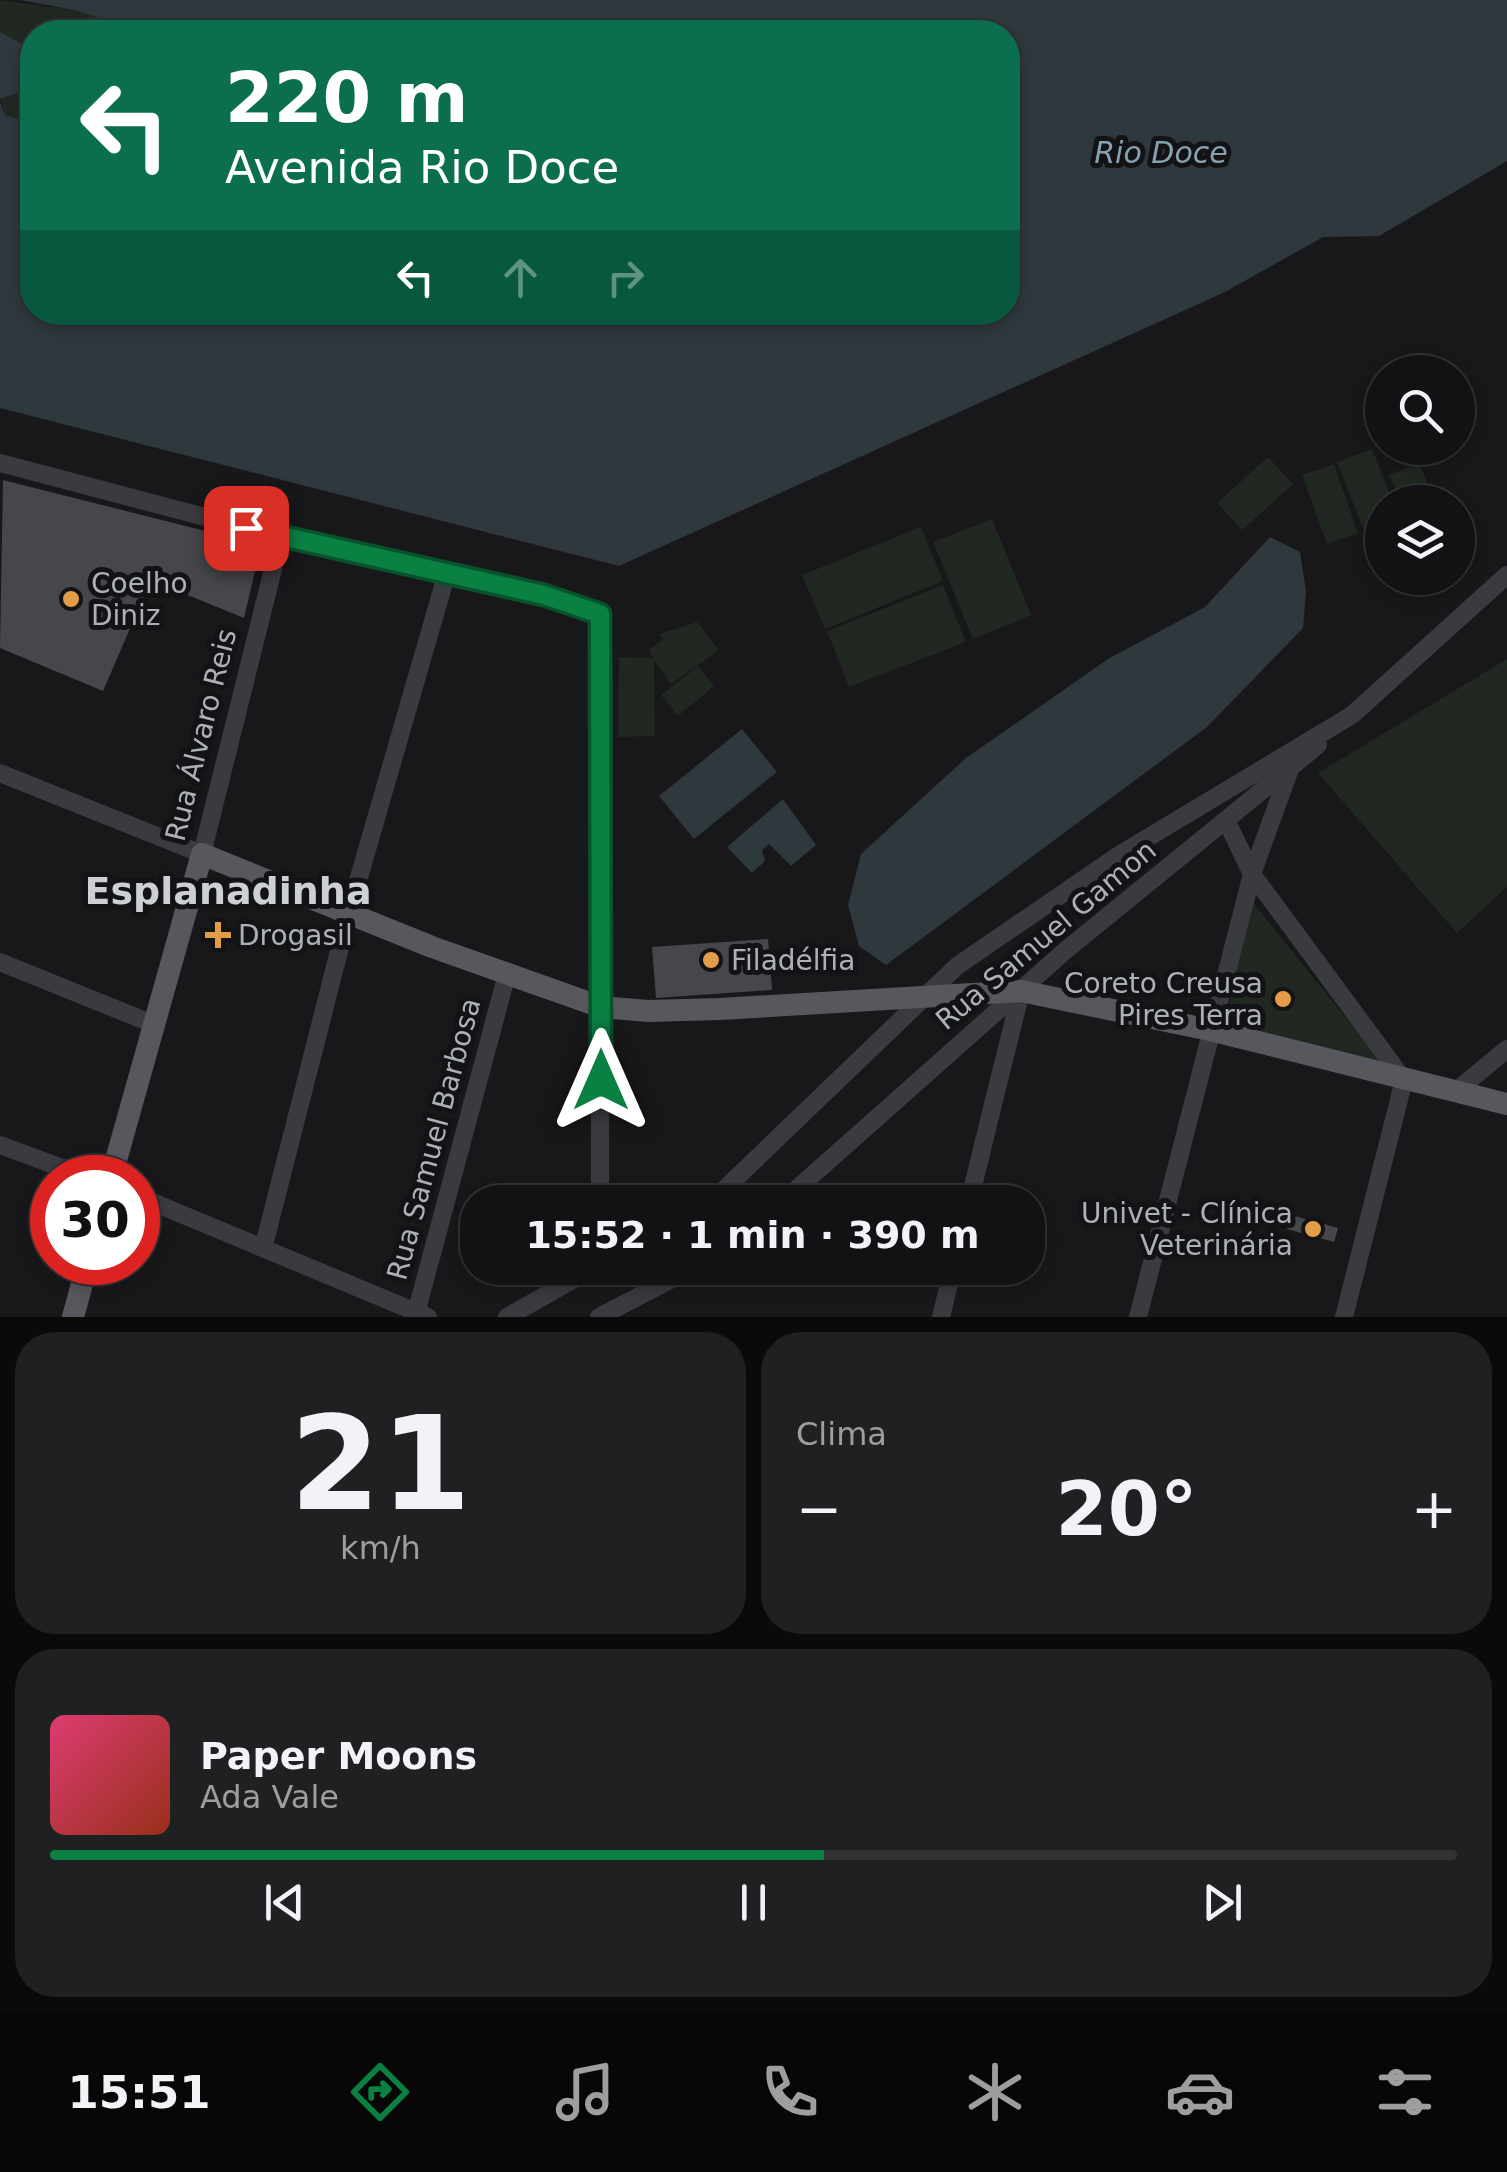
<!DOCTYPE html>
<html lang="pt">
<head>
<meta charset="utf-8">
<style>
	body { margin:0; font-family:"DejaVu Sans",sans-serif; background:#1f2022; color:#f1f3f6; height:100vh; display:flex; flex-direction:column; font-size:38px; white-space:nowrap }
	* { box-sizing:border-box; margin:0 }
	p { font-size:32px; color:#9c9ea0 }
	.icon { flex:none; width:55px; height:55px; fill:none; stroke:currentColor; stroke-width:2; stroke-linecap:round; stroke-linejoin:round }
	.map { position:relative; height:1317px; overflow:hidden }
	.drawer { display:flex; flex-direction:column; gap:15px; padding:15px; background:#0a0a0b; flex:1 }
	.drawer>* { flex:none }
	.hud { position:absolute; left:20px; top:20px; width:1000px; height:305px; border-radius:40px; box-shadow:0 5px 15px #0003,0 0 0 2px #313234; background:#0b6e4f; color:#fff; overflow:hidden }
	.controls { position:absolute; left:1365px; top:355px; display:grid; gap:20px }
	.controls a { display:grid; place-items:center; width:110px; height:110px; border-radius:50%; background:#121214; box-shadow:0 5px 15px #0003,0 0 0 2px #313234; font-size:50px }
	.speed { position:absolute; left:30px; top:1155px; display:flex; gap:20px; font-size:50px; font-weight:700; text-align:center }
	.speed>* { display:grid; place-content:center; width:130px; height:130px; border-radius:50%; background:#121214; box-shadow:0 5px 15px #0003,0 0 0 2px #313234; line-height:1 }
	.speed .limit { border:15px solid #d22; background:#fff; color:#111 }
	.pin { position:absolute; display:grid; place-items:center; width:85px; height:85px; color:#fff; margin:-42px; border-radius:20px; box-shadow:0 5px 15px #0006 }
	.me { position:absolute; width:110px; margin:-55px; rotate:0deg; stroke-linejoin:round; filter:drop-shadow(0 0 8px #0008) }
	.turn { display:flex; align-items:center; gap:35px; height:210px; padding:0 40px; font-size:45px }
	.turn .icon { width:130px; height:130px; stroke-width:2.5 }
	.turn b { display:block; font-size:70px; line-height:85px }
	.lanes { display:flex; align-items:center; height:95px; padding:0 40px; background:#0003; justify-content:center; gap:50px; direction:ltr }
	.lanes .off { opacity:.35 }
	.big { font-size:75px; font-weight:700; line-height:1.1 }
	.drawer .card { flex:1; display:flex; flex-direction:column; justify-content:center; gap:15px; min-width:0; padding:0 35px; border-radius:40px; background:#1f2022 }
	.drawer .dial { align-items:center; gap:0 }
	.dial b { font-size:130px; line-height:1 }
	.song { display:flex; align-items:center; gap:30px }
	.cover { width:120px; height:120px; border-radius:15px; background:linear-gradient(135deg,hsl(340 70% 55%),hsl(10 70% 35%)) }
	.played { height:10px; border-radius:5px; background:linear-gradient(90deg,#0b8043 55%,#313234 55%) }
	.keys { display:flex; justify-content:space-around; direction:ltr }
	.heat { display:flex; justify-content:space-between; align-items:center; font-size:55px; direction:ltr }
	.drawer .tiles { flex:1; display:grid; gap:15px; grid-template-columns:1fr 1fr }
	.card:last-child { grid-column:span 2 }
	.trip { position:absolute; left:460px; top:1185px; width:585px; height:100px; border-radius:40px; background:#121214; box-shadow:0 5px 15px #0003,0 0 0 2px #313234; font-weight:700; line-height:100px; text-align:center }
	.tab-bar { display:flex; height:160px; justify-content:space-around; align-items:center; background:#070708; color:#9c9ea0 }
	.tab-bar .icon { width:70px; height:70px }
	.tab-bar .current { color:#0b8043 }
	.tab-bar b { font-size:45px; color:#f1f3f6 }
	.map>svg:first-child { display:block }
	.green { fill:#202821 }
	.water { fill:#2f383d }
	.building { fill:#45474a }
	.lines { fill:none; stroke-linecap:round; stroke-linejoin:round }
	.minor { stroke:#393b3f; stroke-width:18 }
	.major { stroke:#56585d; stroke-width:22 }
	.route-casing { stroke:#07532c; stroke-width:25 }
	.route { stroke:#0b8043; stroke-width:18 }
	.poi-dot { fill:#e39c47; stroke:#131315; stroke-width:4 }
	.labels { text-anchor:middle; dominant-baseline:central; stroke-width:10; stroke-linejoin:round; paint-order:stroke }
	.poi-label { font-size:28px; fill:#acb1b9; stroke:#131315; text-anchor:start }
	.street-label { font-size:28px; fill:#acb1b9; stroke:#131315 }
	.water-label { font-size:30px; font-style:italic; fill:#86a1b0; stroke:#131315 }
	.district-label { font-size:38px; font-weight:bold; fill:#ccd0d5; stroke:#131315 }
</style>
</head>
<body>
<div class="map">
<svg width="1507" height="1317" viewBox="0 0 1507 1317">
	<rect width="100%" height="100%" fill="#18181a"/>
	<path class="green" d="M0,0L74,10L142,32H32V49L0,32Z
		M32,88V123L5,115L0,99Z
		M1372,449L1393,502H1382V524L1364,531L1337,462Z
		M1268,457L1293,484L1242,530L1217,503Z
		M1419,463L1435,502H1401L1389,475Z
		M1334,464L1358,533L1327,544L1302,475Z
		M992,519L1031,615L973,639L933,542Z
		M921,527L943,581L825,629L802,575Z
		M943,585L966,642L849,687L827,631Z
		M697,622L719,650L671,684L654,660L655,736L618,737L619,657L653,658L649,650L663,639L659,634Z
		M1507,659V887L1457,933L1318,773Z
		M698,666L714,686L678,716L661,695Z
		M1251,900L1382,1063L1226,1022Z"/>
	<path class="water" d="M20,0H1507V161L1379,236L1323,237L1225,292L619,566L0,408V102L5,115L32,123V312H1008V32H142L74,10Z
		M0,32L32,49V88L0,99Z
		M1270,537L1300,552L1306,592L1303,628L1207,727L886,965L859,946L848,905L861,854L966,758L1108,659L1205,607Z
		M742,729L777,772L694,839L659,796Z
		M783,799L816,845L791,866L769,844L762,850L765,861L752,873L727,847Z"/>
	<path class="building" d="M3,480L261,545L244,618L151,580L103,691L0,648Z
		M768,939L772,990L656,998L652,947Z
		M1276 1000a7 7 0 1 1 14 0a7 7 0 1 1-14 0Z
		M1291,1215L1338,1228L1334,1242L1287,1229Z"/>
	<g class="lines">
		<path class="minor" d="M0,463L281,537L544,595L600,614V1202
			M0,773L202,854L281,537
			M1226,820L1252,874L1404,1080L1344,1317
			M0,962L153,1024
			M1455,1092L1507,1049
			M0,1145L89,1178
			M138,1196L428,1317
			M711,1202L957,966L1119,855L1352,715L1507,575
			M782,1202L1066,950L1318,745
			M969,1202L1021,991
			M264,1245L349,912L446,576
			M415,1317L507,974
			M507,1317L594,1268
			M599,1317L693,1268
			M941,1317L953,1268
			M1138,1317L1252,874L1290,769"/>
		<path class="major" d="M111,1178L202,854L432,947L601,1007L648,1011L720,1009L1021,991L1210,1030L1507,1104
			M73,1317L88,1262"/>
	</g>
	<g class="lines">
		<defs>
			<path id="route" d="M246,528L544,595L600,614L601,1080"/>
		</defs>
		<use href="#route" class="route-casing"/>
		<use href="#route" class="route"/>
	</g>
	<g class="poi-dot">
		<circle cx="71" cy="599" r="10"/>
		<path d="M213 920h10v10h10v10h-10v10h-10v-10h-10v-10h10z"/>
		<circle cx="711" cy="960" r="10"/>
		<circle cx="1283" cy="999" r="10"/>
		<circle cx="1313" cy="1229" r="10"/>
	</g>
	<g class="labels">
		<g class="poi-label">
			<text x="91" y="583">Coelho<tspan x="91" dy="32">Diniz</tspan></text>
			<text x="238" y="935">Drogasil</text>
			<text x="731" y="960">Filadélfia</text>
			<text x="1263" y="983" text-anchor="end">Coreto Creusa<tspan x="1263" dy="32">Pires Terra</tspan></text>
			<text x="1293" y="1213" text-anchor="end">Univet - Clínica<tspan x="1293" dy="32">Veterinária</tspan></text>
		</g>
		<g class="street-label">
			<text transform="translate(201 735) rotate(-76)">Rua Álvaro Reis</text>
			<text transform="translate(1046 935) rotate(-40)">Rua Samuel Gamon</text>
			<text transform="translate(434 1139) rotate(-75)">Rua Samuel Barbosa</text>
		</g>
		<g class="water-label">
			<text x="1161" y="152">Rio Doce</text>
		</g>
		<g class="district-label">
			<text x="228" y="891">Esplanadinha</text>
		</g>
	</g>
</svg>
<div class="controls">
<a><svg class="icon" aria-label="search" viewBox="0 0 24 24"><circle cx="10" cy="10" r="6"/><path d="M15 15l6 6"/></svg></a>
<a><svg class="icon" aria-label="layers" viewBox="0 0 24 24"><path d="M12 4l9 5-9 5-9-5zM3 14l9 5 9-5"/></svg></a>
</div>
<div class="speed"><div class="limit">30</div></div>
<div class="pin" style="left:246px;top:528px;background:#d93025"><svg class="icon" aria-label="arrive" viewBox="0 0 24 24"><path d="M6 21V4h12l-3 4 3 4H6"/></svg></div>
<svg class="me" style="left:601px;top:1080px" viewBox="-20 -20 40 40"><path d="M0-17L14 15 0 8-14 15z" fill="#0b8043" stroke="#fff" stroke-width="4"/></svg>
<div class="trip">15:52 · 1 min · 390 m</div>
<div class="hud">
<div class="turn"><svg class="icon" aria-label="left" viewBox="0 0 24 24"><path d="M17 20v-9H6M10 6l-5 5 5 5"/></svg><div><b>220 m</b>Avenida Rio Doce</div></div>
<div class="lanes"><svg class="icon" aria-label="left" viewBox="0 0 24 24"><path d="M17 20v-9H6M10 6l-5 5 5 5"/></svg><svg class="icon off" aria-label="ahead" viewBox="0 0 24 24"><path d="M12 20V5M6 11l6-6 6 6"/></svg><svg class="icon off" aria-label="right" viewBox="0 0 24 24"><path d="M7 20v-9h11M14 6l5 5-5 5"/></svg></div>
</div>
</div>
<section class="drawer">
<div class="tiles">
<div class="card dial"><b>21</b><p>km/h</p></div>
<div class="card"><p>Clima</p>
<div class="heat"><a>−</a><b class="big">20°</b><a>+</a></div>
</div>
<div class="card">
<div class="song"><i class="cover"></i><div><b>Paper Moons</b><p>Ada Vale</p></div></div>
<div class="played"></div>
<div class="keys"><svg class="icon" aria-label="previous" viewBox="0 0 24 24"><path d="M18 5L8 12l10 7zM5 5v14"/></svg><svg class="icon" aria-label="pause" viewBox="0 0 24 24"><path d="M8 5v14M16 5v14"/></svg><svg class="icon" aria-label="next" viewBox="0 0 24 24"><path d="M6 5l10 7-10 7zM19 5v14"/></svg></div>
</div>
</div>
</section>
<nav class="tab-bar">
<b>15:51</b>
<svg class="icon current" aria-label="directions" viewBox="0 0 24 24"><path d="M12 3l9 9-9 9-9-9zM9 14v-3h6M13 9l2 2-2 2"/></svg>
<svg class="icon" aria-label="music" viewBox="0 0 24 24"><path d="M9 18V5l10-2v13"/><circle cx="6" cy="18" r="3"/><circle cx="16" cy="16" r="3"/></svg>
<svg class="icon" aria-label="phone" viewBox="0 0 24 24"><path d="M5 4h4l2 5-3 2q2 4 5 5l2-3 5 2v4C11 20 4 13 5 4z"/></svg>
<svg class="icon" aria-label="climate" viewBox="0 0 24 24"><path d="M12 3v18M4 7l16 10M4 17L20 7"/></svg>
<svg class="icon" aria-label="car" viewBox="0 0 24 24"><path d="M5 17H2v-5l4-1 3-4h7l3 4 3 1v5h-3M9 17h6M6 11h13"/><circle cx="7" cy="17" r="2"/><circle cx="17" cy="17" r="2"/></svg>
<svg class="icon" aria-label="filters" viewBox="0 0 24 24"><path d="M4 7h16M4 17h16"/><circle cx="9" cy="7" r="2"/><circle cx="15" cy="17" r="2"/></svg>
</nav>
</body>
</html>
